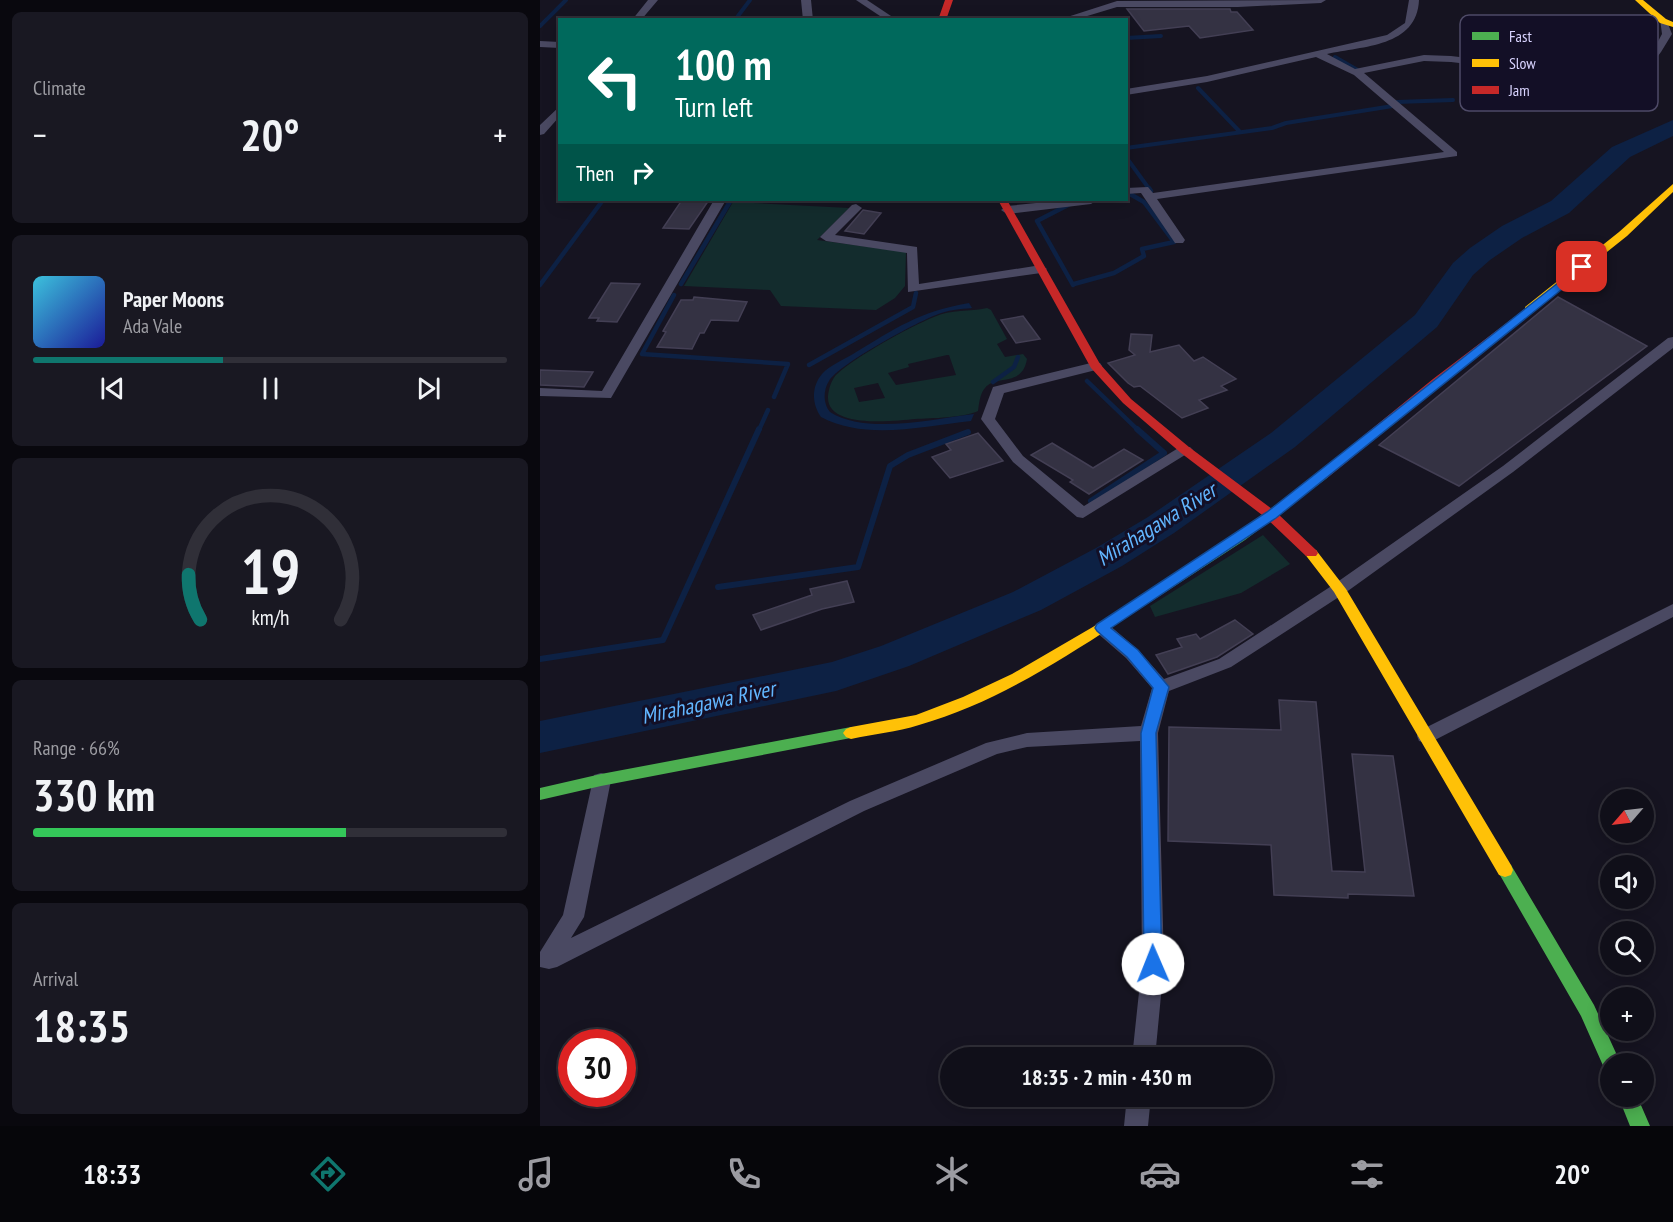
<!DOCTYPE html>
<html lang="en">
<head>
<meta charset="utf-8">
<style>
	body { margin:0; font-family:"PT Sans Narrow",sans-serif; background:#191822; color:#f1f3f6; height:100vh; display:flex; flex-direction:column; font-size:22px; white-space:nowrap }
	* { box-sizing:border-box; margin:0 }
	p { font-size:20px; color:#9c9ca2 }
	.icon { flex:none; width:33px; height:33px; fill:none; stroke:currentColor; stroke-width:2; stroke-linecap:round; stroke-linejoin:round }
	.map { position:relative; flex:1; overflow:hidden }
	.drawer { display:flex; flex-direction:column; gap:12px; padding:12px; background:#09080e; width:540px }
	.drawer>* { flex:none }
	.banner { position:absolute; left:18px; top:18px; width:570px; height:183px; border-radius:0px; box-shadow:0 3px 15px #0003,0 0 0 2px #302f38; background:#00695c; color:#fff; overflow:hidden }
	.needle { width:39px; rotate:242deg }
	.controls { position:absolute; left:1060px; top:789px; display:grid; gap:12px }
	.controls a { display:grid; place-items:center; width:54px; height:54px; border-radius:50%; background:#100f19; box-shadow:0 3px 15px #0003,0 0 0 2px #302f38; font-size:30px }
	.speed { position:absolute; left:18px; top:1029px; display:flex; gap:12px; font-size:30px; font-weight:700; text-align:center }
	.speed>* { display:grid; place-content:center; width:78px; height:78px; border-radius:50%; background:#100f19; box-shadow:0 3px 15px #0003,0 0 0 2px #302f38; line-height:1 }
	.speed .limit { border:9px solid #d22; background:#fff; color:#111 }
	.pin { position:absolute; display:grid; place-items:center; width:51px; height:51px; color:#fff; margin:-26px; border-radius:12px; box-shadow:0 3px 9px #0006 }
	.me { position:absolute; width:66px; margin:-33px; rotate:359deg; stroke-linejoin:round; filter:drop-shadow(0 0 4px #0008) }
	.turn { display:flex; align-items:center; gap:21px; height:126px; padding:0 18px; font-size:27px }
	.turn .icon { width:78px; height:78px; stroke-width:2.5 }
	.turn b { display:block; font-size:42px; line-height:51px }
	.then { display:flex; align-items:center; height:57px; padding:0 18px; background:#0003; gap:12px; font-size:22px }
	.big { font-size:45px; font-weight:700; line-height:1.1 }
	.drawer .card { flex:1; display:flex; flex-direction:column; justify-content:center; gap:9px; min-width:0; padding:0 21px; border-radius:9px; background:#191822 }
	.drawer .dial { align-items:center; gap:0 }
	.dial svg { height:156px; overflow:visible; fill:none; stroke:#302f38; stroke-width:7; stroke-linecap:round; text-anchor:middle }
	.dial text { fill:#f1f3f6; stroke:none }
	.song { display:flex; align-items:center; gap:18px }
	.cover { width:72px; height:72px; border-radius:9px; background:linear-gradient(135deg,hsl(190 70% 55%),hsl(240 70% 35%)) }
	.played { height:6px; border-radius:3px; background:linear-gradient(90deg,#0f766e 40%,#302f38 40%) }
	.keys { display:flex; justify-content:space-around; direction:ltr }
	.heat { display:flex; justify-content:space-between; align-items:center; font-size:33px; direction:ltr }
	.charge { height:9px; border-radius:4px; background:linear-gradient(90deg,#34c759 66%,#302f38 0) }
	.trip { position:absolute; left:400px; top:1047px; width:333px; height:60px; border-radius:30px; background:#100f19; box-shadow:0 3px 15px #0003,0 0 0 2px #302f38; font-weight:700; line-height:60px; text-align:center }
	.menu { display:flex; height:96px; justify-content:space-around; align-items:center; background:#06060a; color:#9c9ca2 }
	.menu .icon { width:42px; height:42px }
	.menu .on { color:#0f766e }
	.menu b { font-size:27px; color:#f1f3f6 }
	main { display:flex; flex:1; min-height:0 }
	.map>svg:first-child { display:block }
	.green { fill:#132c2d; fill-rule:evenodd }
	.water { fill:#0d2144 }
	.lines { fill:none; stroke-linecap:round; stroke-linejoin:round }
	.stream-far2 { stroke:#0d2144; stroke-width:4 }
	.stream-far1 { stroke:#0d2144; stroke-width:4.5 }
	.stream { stroke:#0d2144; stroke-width:6 }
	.river { fill:#0d2144; fill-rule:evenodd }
	.building { fill:#343243; stroke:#433f54; stroke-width:1.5 }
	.street { fill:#4a4962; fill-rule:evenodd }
	.fast { fill:#4caf50; fill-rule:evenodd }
	.slow { fill:#ffc107; fill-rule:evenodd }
	.jam { fill:#c62828; fill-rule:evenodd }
	.route { fill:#1a73e8; stroke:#114b97; stroke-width:1.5 }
	.labels { text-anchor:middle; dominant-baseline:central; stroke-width:6; stroke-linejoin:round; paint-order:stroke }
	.water-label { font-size:22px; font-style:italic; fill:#62b6ff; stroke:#130f26 }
	.key { fill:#130f26; stroke:#4e4a67; stroke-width:1.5 }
	.key-label { font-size:16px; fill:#d9d4ff }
</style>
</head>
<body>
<main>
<section class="drawer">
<div class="card"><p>Climate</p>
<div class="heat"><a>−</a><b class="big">20°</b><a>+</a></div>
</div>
<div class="card">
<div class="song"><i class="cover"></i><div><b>Paper Moons</b><p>Ada Vale</p></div></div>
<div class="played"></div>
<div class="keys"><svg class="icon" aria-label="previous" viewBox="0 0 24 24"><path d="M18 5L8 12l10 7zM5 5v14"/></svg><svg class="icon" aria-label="pause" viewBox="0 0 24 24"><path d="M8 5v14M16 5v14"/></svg><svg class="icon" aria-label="next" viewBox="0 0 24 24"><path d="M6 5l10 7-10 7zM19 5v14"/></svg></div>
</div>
<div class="card dial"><svg viewBox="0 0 100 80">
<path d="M14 69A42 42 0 1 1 86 69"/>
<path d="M14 69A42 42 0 0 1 8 46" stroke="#0f766e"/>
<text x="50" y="56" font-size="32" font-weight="700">19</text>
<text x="50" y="72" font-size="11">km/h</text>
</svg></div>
<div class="card"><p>Range · 66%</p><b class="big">330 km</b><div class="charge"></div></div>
<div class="card"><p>Arrival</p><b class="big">18:35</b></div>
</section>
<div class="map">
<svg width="1133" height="1126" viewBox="0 0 1133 1126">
	<rect width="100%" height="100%" fill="#161421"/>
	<path class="green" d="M193,202L309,208L277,240L366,252L365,286L355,298L336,310L241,306L230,290L144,286Z
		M447,308L451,310L467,339L457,344L465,357L483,354L487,359C482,388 456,374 445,388C440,393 439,404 438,411C423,418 392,418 375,419C354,421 286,429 288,396C289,388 291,381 296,375C315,357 369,327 394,317C411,309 430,312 447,308ZM407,355H409L416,375L356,385L348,373L369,367L368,364ZM338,383L345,398L319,402L314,388Z
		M723,535L750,564L701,593L615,617L610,606Z"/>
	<path class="water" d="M429,303L432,308C421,309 407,310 396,315C375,323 299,364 289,381C283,390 283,404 290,412C326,435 393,419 434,414L431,421C383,426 326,441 281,417C272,404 271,387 282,374C289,366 303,360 313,354C356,328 378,312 429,303Z"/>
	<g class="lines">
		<path class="stream-far2" d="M195,20L210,0
			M0,26L26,0
			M586,38L621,36
			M795,57L821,72
			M658,88L700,132
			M857,102L913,100
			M586,148L732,128L746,123L859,105
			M586,157L610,190"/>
		<path class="stream-far1" d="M609,188L611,191
			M530,204L497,221L533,285
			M141,284L191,200
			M534,284L574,273L604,256L602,249L634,242L604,202L590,194
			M0,285L63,200
			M134,295L102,354L248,364L234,397
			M269,365L373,307L376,293
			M547,381L598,430
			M453,382L474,367L478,357
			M219,430L228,410"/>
		<path class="stream" d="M551,501L624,453L597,429
			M178,587L318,567L350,466L368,455L428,432
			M0,659L123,640L219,429"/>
		<path class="river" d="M1133,120V136L1090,157L1029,213L982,238L950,260L933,275L897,327L755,447L634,533L582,566L501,610L369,666L296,691L0,753V721L292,662L341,646L473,592L556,548L608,517L731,433L875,315L913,263L930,248L962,226L1011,201L1072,147Z"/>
	</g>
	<path class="building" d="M587,9H690L691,12H697L713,30L660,38L649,26L604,31Z
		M142,200H169L149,229L123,228Z
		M323,210L341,213L324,234L305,231Z
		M71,283L100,284L77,322L57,321L59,318H49Z
		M154,297L207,302L198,321L171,320L164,333H160L152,349L117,347L126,332L123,331L141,300H153Z
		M1018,297L1107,346L919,486L839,445Z
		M483,316L500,339L476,343L461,320Z
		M591,334L612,335L610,352L639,345L654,361L663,357L696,379L681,386L687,390L659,400L668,408L642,418L600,386L594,387L588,383L568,363L595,355L589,350Z
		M0,370L53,372L44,387L0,385Z
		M438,433L463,461L410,478L392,457L411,450L406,444Z
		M512,443L553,468L584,449L603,460L549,494L530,482L533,480L491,455Z
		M307,581L314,602L282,609L221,630L213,615L272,595L270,589Z
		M695,620L713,634L677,657L628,674L616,655L642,647L637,639L656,634L660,639Z
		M739,700L776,702L792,871L825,872L812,754L853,756L874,896L808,894V898L734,895L731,845L628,841L629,727L741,730Z"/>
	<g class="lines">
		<path class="street" d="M108,0H118L101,20H92Z
			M261,0H271L273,20H263Z
			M316,0H327L357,20H346Z
			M786,0L781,3L698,7H577L534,20H518L577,1Z
			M869,0H879C877,47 823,46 787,54L815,69L884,55L911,56L994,66L1085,84L1114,49L1122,34L1120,19H1126L1132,34L1121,52L1092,90L1088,91L994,72L911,62L884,61L824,73L917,152V156L617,199L645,240L643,243H635L601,193L586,194V188L608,187L613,193L904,152L814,75L776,57L667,82L586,95V89L667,76L847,35L865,23Z
			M0,41L20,42V48L0,47Z
			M20,106V116L4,134L0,135V125Z
			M174,200H186L71,398L0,396V388L62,391Z
			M526,200H557L551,204L467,214L461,210L467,206Z
			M316,204L322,208L295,235L377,247L379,284L501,265L507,269L501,273L368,292L367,253L286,241L280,237L312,205Z
			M1133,337V348L973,472L805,593L691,667L629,691L618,733L624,964L615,1058H592L602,964L600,741L487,747L457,754L324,811L17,967L9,969L0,967V952L23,915L54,775L61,773L68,775L71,780L44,917L31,938L310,801L446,743L487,733L601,726L612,688L586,658L556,632L553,628L556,624H568L598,650L624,679L679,659L793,585L963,466L1128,338Z
			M555,362L560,363L562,366L560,369L464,393L455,419L483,456L544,506L640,447H650L653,450L543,518L537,517L473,462L441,419L453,387Z
			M1133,604V617L893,741L886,743L879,741L877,736L879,731Z
			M587,1096H611L608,1126H584Z"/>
		<path class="fast" d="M783,471L787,472L789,475L787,478L705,540L575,625H565L563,622L565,619L695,534Z
			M311,727L316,729L319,733L316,737L61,786L0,800V788L61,774Z
			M965,863L971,865L1054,1005L1081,1064H1071V1072L1065,1070L1041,1016L957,870L959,865Z
			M1078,1096H1097L1110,1126H1090Z"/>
		<path class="slow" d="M1095,0H1103L1126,19L1133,22V27L1120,23Z
			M1133,184V192L1087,236L993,311H985V307L1079,232Z
			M771,549L776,550L806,589L971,865L973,870L971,875L965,877L959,875L794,592L764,553Z
			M570,617L575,619L577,622L575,625C513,665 450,705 379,725C357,732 333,734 311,739L306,737L303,733L306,729L311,727L376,715L423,697L472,674Z"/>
		<path class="jam" d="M405,0H413L406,20H398Z
			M458,200H467L560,364L591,399L649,447L736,512L776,550L778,553L776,556H766L726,518L641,453L583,403L551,368Z
			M989,306L994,309L993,311L787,478H779L777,475L779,472L893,379Z"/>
	</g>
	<path class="route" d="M1042,264L1046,265V270L736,518L571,628L598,650L629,687L616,733L622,964L620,970L613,972L607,970L604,964L601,733L613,688L587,657L557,631L555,628L557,624L727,512Z"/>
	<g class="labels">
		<g class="water-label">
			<text transform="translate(616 524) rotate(-32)">Mirahagawa River</text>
			<text transform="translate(168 702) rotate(-12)">Mirahagawa River</text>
		</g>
	</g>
	<rect x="920" y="15" width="198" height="96" rx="9" class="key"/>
	<rect x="932" y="32" width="27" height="8" fill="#4caf50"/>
	<rect x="932" y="59" width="27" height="8" fill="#ffc107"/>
	<rect x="932" y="86" width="27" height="8" fill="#c62828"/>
	<g class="key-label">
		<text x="969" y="42">Fast</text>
		<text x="969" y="69">Slow</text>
		<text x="969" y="96">Jam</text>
	</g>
</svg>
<div class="controls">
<a><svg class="needle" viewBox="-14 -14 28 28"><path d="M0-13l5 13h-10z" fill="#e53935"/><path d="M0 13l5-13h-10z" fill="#9c9ca2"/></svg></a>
<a><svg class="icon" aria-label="sound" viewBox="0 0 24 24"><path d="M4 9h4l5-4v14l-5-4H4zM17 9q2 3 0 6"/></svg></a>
<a><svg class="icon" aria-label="search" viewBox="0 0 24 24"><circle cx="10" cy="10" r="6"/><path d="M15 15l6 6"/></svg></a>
<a>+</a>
<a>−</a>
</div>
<div class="speed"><div class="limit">30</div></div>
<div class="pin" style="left:1042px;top:267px;background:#d93025"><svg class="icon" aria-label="arrive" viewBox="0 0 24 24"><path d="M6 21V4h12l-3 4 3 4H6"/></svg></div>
<svg class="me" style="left:613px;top:964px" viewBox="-20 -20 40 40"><circle r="19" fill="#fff"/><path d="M0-13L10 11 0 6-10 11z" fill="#1a73e8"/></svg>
<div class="trip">18:35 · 2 min · 430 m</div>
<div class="banner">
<div class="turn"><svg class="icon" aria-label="left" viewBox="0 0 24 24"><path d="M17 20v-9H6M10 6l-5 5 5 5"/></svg><div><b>100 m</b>Turn left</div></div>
<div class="then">Then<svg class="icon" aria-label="right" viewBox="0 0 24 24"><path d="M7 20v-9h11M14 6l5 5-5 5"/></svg></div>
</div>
</div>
</main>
<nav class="menu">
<b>18:33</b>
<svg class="icon on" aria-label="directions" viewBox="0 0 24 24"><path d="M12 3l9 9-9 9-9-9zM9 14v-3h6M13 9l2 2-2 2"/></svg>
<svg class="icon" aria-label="music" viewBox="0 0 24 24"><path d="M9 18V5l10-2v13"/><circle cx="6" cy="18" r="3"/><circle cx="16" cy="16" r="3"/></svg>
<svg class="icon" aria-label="phone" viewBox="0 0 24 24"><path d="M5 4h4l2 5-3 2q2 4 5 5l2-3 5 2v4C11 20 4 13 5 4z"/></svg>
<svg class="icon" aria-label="climate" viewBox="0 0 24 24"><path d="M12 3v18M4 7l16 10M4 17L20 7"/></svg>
<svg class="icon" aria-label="car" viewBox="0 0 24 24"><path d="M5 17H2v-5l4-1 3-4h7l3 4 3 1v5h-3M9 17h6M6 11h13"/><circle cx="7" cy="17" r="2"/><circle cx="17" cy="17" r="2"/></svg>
<svg class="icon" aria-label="filters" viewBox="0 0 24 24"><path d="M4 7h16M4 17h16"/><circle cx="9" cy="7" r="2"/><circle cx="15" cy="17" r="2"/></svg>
<b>20°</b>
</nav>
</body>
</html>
